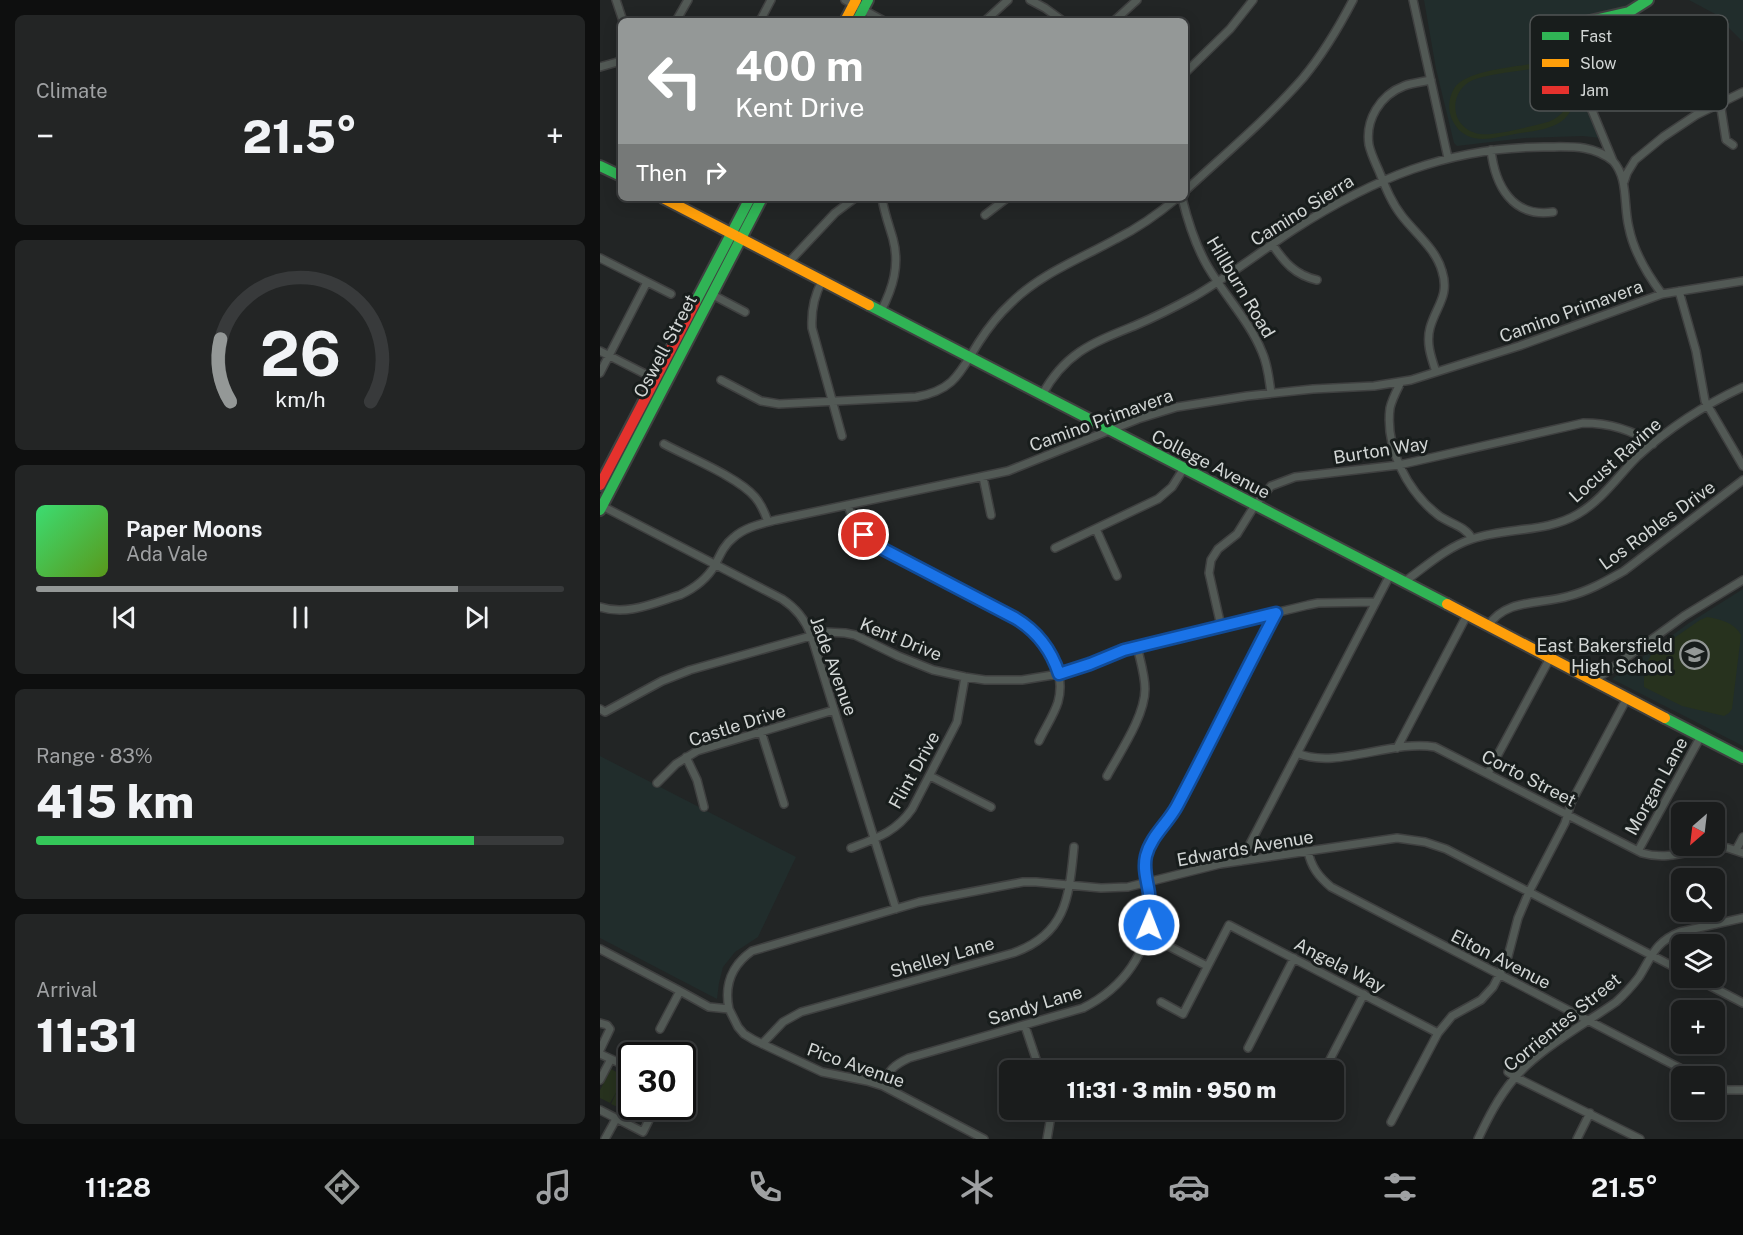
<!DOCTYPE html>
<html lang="en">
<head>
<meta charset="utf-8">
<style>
	body { margin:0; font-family:"Public Sans",sans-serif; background:#232525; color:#f1f3f6; height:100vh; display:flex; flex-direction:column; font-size:22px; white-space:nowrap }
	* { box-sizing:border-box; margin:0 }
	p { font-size:20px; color:#9fa1a3 }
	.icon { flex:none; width:33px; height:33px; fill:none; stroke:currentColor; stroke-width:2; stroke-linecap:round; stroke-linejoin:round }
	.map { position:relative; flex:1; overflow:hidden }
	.sheet { display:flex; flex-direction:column; gap:15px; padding:15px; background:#0e0f0f; width:600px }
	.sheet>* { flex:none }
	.hud { position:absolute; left:18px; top:18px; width:570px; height:183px; border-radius:9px; box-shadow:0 3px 15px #0003,0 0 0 2px #383a3b; background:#949897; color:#fff; overflow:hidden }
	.needle { width:39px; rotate:208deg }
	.fabs { position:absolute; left:1071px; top:802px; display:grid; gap:12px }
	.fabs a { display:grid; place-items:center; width:54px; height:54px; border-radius:9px; background:#1a1c1c; box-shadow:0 3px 15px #0003,0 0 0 2px #383a3b; font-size:30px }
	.speed { position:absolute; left:18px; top:1042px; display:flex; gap:12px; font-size:30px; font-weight:700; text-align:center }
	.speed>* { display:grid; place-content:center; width:78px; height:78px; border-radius:50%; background:#1a1c1c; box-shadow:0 3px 15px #0003,0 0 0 2px #383a3b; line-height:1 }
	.speed .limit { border:3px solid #111; border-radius:9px; background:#fff; color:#111 }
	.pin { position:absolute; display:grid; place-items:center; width:51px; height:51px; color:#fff; margin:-26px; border:3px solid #fff; border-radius:50%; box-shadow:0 2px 6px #0007 }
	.me { position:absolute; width:66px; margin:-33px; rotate:1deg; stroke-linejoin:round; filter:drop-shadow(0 0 4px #0008) }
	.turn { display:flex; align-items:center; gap:21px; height:126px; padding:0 18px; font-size:27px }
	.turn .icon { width:78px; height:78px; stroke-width:2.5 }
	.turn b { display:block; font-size:42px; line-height:51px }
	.then { display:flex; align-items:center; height:57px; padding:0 18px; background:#0003; gap:12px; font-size:22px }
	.big { font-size:45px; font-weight:800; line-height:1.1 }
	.sheet .tile { flex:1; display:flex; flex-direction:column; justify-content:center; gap:9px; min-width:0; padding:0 21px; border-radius:9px; background:#232525 }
	.sheet .dial { align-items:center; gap:0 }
	.dial svg { height:156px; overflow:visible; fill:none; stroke:#383a3b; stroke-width:7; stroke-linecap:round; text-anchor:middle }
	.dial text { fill:#f1f3f6; stroke:none }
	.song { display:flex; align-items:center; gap:18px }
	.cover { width:72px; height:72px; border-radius:9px; background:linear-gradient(135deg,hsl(140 70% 55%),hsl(90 70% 35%)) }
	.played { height:6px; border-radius:3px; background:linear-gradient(90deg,#949897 80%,#383a3b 80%) }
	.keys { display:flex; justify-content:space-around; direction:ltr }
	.heat { display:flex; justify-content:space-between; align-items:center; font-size:33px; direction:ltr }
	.charge { height:9px; border-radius:4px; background:linear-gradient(90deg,#34c759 83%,#383a3b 0) }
	.trip { position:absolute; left:399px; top:1060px; width:345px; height:60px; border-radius:9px; background:#1a1c1c; box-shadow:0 3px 15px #0003,0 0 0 2px #383a3b; font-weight:800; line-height:60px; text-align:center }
	.menu { display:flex; height:96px; justify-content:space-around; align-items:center; background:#0a0b0b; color:#9fa1a3 }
	.menu .icon { width:42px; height:42px }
	.menu .current { color:#949897 }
	.menu b { font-size:27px; color:#f1f3f6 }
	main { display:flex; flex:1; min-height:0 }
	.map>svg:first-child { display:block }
	.built { fill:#212d2c }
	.green { fill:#27321e; fill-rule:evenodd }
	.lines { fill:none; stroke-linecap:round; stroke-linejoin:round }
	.street-casing { stroke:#3f4040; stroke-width:10 }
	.fast-casing { stroke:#3f4040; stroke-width:14 }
	.slow-casing { stroke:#3f4040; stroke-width:14 }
	.jam-casing { stroke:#3f4040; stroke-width:14 }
	.street { stroke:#525955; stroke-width:7 }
	.fast { stroke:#30b455; stroke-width:10 }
	.slow { stroke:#ff9f0a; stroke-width:10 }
	.jam { stroke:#e5322d; stroke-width:10 }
	.route-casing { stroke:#114b97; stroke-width:15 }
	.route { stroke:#1a73e8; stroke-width:10 }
	.labels { text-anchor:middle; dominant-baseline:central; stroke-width:6; stroke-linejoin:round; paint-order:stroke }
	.street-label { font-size:18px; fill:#d2d6d5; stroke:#181d1c }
	.poi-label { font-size:18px; fill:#d2d6d5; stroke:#181d1c; text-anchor:end }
	.key { fill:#181d1c; stroke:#505454; stroke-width:1.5 }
	.key-label { font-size:16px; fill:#d2d6d5 }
</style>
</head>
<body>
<main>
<section class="sheet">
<div class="tile"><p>Climate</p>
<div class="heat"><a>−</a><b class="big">21.5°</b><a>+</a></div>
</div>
<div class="tile dial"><svg viewBox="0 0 100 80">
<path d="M14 69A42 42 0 1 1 86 69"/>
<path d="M14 69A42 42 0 0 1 9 37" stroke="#949897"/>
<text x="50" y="56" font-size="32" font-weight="700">26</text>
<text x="50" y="72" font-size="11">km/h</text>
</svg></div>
<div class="tile">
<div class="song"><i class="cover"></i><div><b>Paper Moons</b><p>Ada Vale</p></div></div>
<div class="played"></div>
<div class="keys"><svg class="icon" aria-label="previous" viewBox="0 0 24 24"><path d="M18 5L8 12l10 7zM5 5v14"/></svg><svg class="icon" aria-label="pause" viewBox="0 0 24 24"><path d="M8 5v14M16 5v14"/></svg><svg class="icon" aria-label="next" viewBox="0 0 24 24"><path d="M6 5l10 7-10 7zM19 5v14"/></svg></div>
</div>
<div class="tile"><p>Range · 83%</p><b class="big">415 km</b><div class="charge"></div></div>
<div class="tile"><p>Arrival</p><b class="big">11:31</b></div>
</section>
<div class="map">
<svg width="1143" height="1139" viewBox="0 0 1143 1139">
	<rect width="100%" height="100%" fill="#222525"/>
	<path class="built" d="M824,0H1040L1027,6L979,18L974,21L964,34L1000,138L983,136L925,138L857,146L854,143L836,69Z
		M1089,0H1143V42L1126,25L1130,22Z
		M1143,589V746L1012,679L1089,623Z
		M0,756L196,857L158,937L135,952L123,967L119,983L117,999L0,938Z"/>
	<path class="green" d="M937,63C952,63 965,69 971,82C974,90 975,97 973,105C965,130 937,130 915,134C902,136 887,141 874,138C852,133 842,106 855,87C868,70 916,67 937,63ZM937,68C972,66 982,110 948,122C932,126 895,136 880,134C871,133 862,127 858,119C851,104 858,86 873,80C888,74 919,71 937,68Z
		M1107,617C1120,619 1135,623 1141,635L1132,709L1129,713L1124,716L1082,706L1044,687C1044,673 1044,663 1054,652L1100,620Z
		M11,1069L24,1076L20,1084L31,1090L30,1099L24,1110L11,1104L17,1091L10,1103L0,1098V1090Z"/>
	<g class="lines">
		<defs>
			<path id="street" d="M16,0L23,21
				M245,0L284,21
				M430,0L445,8L463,21
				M813,0L848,158
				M76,21L88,0
				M160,21L171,0
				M385,21L408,0
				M514,21L537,0
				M968,34L966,44L967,50L1013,161C1029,179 1023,205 1029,228C1034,253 1047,274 1062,294
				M0,67L21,61
				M585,73L630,29L653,0
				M831,80C822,82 812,83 804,86C780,95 765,120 769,145C771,154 775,162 779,171C785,186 791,202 802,216C815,233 836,249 842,271C850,296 836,306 830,328C826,343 831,357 836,372
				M1120,102L1126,140L1133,145
				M891,150C895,185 912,218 953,212
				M1024,182L1027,173L1035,160L1063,137L1096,115L1143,92
				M585,191C625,154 667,119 703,78C723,54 739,27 753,0
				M582,198C588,222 595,245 608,267C625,296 650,322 662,352C668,365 669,379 671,393
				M385,215L407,198
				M672,244C684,262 695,275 717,280
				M0,258L71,294
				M188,263L235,213L255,198
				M222,281C214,296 211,310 212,328L242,436
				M1079,291L1096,351L1105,401L1143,466
				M111,294L145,312
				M281,311C293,288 300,265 293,239C289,225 284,212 282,198
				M0,351L55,379
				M0,373L47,282
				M121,380L161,401L179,404L316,397C355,390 360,372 379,342C388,328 398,315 411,303C440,274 480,259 516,239C538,228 558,214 577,198
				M801,382C797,390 792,399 790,408C785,448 807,491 838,515C848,523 866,526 872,539
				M442,395C465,353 492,343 534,326C555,317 575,307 595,296C629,276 660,252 693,230C773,179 847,147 944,147C969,147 992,144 1013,161
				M64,444C88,457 138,477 155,497C161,504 165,513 168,522
				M383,477L391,515
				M248,505C253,523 263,536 278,547L420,621C445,638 467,669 458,702C454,715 445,728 439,741
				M2,506L182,599C196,608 205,619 211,635L296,909
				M496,529L517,576
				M455,548L558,499L572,487L584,468
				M804,582C825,567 847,547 872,539C907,527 946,533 978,514C1002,500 1018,476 1037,457C1069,428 1104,405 1143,387
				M0,607C27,616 54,603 80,595C95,588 107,579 115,565C120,555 124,545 133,538C145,527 161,524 176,520L408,471L538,419L577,407L647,396L713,389L774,386L811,380L919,346L1062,294L1143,281
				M621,626L609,573L611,560L618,549L637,534L655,505L671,486L695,477L799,465L983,423C1009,423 1031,429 1053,444
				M888,626C906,598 940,605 969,596C989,591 1006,581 1024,571L1143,480
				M994,681L1084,616L1143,580
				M0,709L5,712L62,681L90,670L225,632L245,633L255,635L298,656L333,670L365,677L385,680H422L459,674L537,646L708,605L718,603L776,602
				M161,731L184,804
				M797,748L867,615
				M697,753C736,770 792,739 835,747L1042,853C1069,861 1093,849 1120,847L1128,848L1143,853
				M86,757L97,780L104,807
				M888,773L950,658
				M330,776L391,807
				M507,776C520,752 545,716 545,689C545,675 540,660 537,646
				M57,783L76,764L97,751L234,710
				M251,848C277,838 296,832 312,809L357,722L365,677
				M1136,850L1143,837
				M708,851C711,867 719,877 731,887L1097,1077
				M1038,851L1101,736
				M641,861L790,575
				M547,935L607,966
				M0,949L80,991L109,1007L129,1009L138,1027L144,1034L154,1040L222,1072L267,1081L283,1086L384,1139
				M1095,978L1143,1003
				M561,1002L583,1014L629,925L838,1033
				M129,1009C124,985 132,965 152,951L319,902L423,882H436L501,888L528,887L620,864L797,838L825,842L846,849L1082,971
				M0,1023L7,1025L10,1029L0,1050
				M425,1026L440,1071
				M60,1029L80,991
				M162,1044L183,1022L201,1012L413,953C467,934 469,896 474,847
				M648,1048L694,958
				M0,1054L26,1066L32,1064
				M36,1056L39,1050L44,1046L67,1056
				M82,1065L91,1069
				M724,1071L764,994
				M908,1072L915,1077L1040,1139
				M0,1080L11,1059
				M283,1086C288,1070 294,1065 309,1058L483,1008C523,988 550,952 550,906C549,889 542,873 546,856C550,840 562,830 571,817L676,613
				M1114,1086L1128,1090H1143
				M0,1110L43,1132L49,1120L27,1110
				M791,1122L838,1033L852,1016L881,1000L893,987L907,960L918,918L929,892L965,823L971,803L1027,698
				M5,1139L16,1119
				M447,1139L452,1110
				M878,1139C888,1118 898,1098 913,1080C937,1050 985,1024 1016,1002C1025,994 1032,986 1039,977C1052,956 1055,942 1080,932L1143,918
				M977,1139L990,1113"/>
			<path id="fast" d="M257,21L268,0
				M968,34L975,26L981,23L1029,12L1048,0
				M0,166L21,176
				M95,303L150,198
				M269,305L847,604
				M0,510L162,198
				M1065,718L1143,758"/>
			<path id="slow" d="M245,21L256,0
				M63,198L269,305
				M847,604L1065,718"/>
			<path id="jam" d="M0,485L95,303"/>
		</defs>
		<use href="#street" class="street-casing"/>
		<use href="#fast" class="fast-casing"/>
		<use href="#slow" class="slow-casing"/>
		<use href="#jam" class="jam-casing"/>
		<use href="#street" class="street"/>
		<use href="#fast" class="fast"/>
		<use href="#slow" class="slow"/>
		<use href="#jam" class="jam"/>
	</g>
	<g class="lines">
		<defs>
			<path id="route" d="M264,535L279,547L415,618C437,631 451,649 459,674L490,664L524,650L676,613C642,677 611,742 577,806C568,823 551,836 546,856C543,869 547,880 549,893C550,904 549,914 549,925"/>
		</defs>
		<use href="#route" class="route-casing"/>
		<use href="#route" class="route"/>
	</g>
	<defs>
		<symbol id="school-ring" viewBox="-11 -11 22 22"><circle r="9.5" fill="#181d1c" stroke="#949897" stroke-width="1.5"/><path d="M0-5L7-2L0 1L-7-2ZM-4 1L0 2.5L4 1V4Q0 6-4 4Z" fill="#949897"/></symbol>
	</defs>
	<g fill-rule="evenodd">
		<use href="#school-ring" x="1078" y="638" width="33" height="33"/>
	</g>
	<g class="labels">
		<g class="street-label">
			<text transform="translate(702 210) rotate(-32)">Camino Sierra</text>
			<text transform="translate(641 287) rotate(59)">Hillburn Road</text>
			<text transform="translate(971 311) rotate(-20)">Camino Primavera</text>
			<text transform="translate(65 346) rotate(-62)">Oswell Street</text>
			<text transform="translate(501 420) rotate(-20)">Camino Primavera</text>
			<text transform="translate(781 450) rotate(-9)">Burton Way</text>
			<text transform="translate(1015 460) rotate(-42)">Locust Ravine</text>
			<text transform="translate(611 464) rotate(27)">College Avenue</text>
			<text transform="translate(1057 525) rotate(-36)">Los Robles Drive</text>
			<text transform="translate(301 639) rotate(22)">Kent Drive</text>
			<text transform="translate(234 666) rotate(70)">Jade Avenue</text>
			<text transform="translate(137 725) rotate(-18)">Castle Drive</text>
			<text transform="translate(314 770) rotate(-61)">Flint Drive</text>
			<text transform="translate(929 778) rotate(27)">Corto Street</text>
			<text transform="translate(1056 786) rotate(-61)">Morgan Lane</text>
			<text transform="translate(645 848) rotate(-10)">Edwards Avenue</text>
			<text transform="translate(342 957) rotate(-16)">Shelley Lane</text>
			<text transform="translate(901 959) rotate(27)">Elton Avenue</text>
			<text transform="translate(740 965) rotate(27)">Angela Way</text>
			<text transform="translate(435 1005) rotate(-17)">Sandy Lane</text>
			<text transform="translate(962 1022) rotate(-39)">Corrientes Street</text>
			<text transform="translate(256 1065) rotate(19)">Pico Avenue</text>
		</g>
		<g class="poi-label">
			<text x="1073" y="645">East Bakersfield<tspan x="1073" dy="21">High School</tspan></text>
		</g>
	</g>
	<rect x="930" y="15" width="198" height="96" rx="9" class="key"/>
	<rect x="942" y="32" width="27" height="8" fill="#30b455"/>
	<rect x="942" y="59" width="27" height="8" fill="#ff9f0a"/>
	<rect x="942" y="86" width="27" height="8" fill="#e5322d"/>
	<g class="key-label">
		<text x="980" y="42">Fast</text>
		<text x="980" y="69">Slow</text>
		<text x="980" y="96">Jam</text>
	</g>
</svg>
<div class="fabs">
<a><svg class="needle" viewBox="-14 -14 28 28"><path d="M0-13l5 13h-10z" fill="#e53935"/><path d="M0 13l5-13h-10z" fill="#9fa1a3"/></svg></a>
<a><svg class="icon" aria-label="search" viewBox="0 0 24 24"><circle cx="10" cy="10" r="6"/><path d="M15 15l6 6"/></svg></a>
<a><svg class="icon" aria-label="layers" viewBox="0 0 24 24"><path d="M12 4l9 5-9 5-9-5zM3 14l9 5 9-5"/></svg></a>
<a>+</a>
<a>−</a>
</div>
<div class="speed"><div class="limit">30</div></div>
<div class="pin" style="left:264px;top:535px;background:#d93025"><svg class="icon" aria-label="arrive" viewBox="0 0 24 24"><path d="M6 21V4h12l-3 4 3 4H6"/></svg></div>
<svg class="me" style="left:549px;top:925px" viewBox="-20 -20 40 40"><circle r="17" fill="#1a73e8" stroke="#fff" stroke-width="3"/><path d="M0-11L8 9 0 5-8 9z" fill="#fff"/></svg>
<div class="trip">11:31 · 3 min · 950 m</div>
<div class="hud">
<div class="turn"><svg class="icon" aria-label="left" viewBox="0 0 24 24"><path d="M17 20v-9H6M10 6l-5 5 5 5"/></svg><div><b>400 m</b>Kent Drive</div></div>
<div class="then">Then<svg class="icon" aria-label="right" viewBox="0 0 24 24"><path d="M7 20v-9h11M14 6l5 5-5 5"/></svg></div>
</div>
</div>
</main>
<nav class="menu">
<b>11:28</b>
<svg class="icon current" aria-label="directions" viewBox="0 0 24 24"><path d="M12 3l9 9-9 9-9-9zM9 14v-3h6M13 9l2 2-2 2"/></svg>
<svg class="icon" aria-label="music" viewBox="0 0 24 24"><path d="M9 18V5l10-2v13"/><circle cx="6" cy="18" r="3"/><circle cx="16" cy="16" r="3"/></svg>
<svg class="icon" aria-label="phone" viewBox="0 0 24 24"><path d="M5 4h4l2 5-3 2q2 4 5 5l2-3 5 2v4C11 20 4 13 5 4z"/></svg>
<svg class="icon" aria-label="climate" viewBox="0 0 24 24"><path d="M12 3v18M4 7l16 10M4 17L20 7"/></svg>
<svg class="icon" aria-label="car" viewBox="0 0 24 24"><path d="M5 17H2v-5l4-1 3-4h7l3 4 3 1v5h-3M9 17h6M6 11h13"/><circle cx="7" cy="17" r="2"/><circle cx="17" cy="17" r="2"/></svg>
<svg class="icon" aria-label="filters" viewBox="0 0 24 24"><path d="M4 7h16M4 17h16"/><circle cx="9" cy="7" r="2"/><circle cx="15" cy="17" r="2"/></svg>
<b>21.5°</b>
</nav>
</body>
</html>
